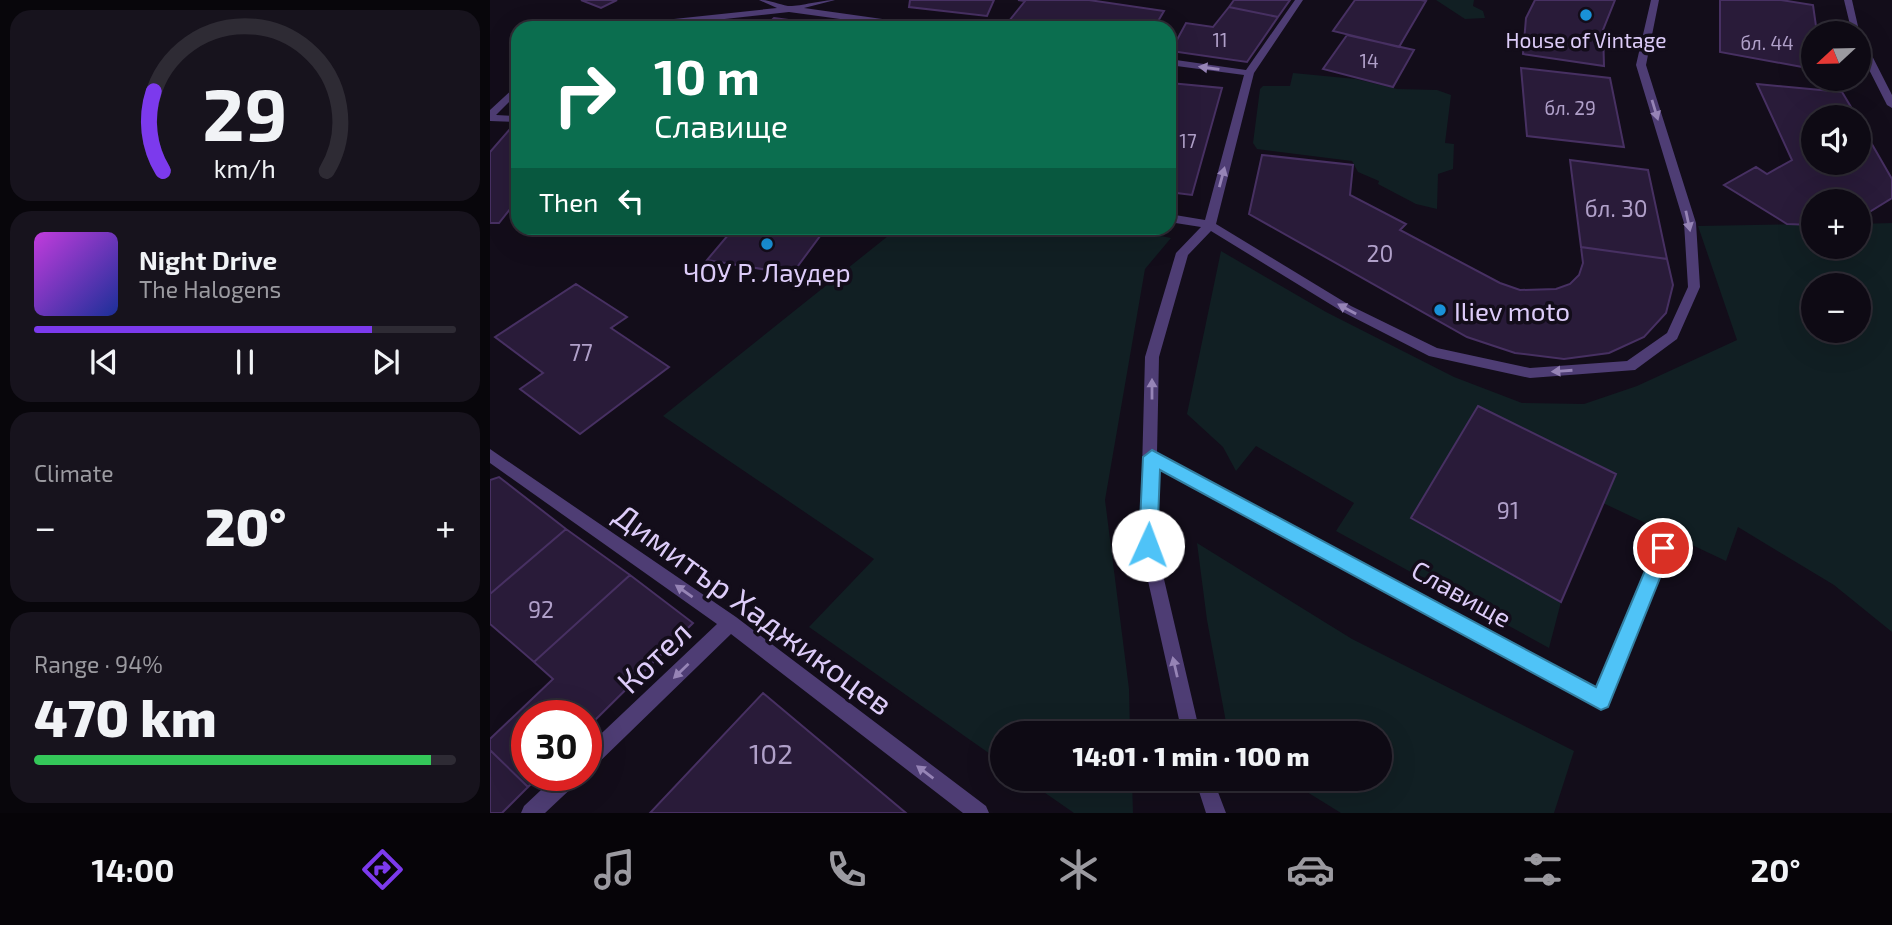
<!DOCTYPE html>
<html lang="en">
<head>
<meta charset="utf-8">
<style>
	body { margin:0; font-family:"Exo 2",sans-serif; background:#17131d; color:#f1f3f6; height:100vh; display:flex; flex-direction:column; font-size:26px; white-space:nowrap }
	* { box-sizing:border-box; margin:0 }
	p { font-size:23px; color:#9b9aa0 }
	.icon { flex:none; width:38px; height:38px; fill:none; stroke:currentColor; stroke-width:2; stroke-linecap:round; stroke-linejoin:round }
	.map { position:relative; flex:1; overflow:hidden }
	.side { display:flex; flex-direction:column; gap:10px; padding:10px; background:#08060b; width:490px }
	.side>* { flex:none }
	.top-card { position:absolute; left:21px; top:21px; width:665px; height:214px; border-radius:21px; box-shadow:0 7px 28px #0002,0 0 0 2px #2e2b34; background:#0b6e4f; color:#fff; overflow:hidden }
	.needle { width:46px; rotate:248deg }
	.buttons { position:absolute; left:1311px; top:21px; display:grid; gap:14px }
	.buttons a { display:grid; place-items:center; width:70px; height:70px; border-radius:50%; background:#0e0a14; box-shadow:0 7px 28px #0002,0 0 0 2px #2e2b34; font-size:35px }
	.speed { position:absolute; left:21px; top:700px; display:flex; gap:14px; font-size:35px; font-weight:700; text-align:center }
	.speed>* { display:grid; place-content:center; width:91px; height:91px; border-radius:50%; background:#0e0a14; box-shadow:0 7px 28px #0002,0 0 0 2px #2e2b34; line-height:1 }
	.speed .limit { border:10px solid #d22; background:#fff; color:#111 }
	.pin { position:absolute; display:grid; place-items:center; width:60px; height:60px; color:#fff; margin:-30px; border:4px solid #fff; border-radius:50%; box-shadow:0 2px 7px #0007 }
	.me { position:absolute; width:77px; margin:-38px; rotate:2deg; stroke-linejoin:round; filter:drop-shadow(0 0 5px #0008) }
	.turn { display:flex; align-items:center; gap:24px; height:147px; padding:0 28px; font-size:32px }
	.turn .icon { width:91px; height:91px; stroke-width:2.5 }
	.turn b { display:block; font-size:49px; line-height:60px }
	.then { display:flex; align-items:center; height:66px; padding:0 28px; background:#0003; gap:14px; font-size:26px }
	.big { font-size:52px; font-weight:800; line-height:1.1 }
	.side .widget { flex:1; display:flex; flex-direction:column; justify-content:center; gap:10px; min-width:0; padding:0 24px; border-radius:21px; background:#17131d }
	.side .dial { align-items:center; gap:0 }
	.dial svg { height:182px; overflow:visible; fill:none; stroke:#2e2b34; stroke-width:7; stroke-linecap:round; text-anchor:middle }
	.dial text { fill:#f1f3f6; stroke:none }
	.song { display:flex; align-items:center; gap:21px }
	.cover { width:84px; height:84px; border-radius:10px; background:linear-gradient(135deg,hsl(290 70% 55%),hsl(230 70% 35%)) }
	.played { height:7px; border-radius:4px; background:linear-gradient(90deg,#7c3aed 80%,#2e2b34 80%) }
	.keys { display:flex; justify-content:space-around; direction:ltr }
	.heat { display:flex; justify-content:space-between; align-items:center; font-size:38px; direction:ltr }
	.charge { height:10px; border-radius:5px; background:linear-gradient(90deg,#34c759 94%,#2e2b34 0) }
	.trip { position:absolute; left:500px; top:721px; width:402px; height:70px; border-radius:35px; background:#0e0a14; box-shadow:0 7px 28px #0002,0 0 0 2px #2e2b34; font-weight:800; line-height:70px; text-align:center }
	.menu { display:flex; height:112px; justify-content:space-around; align-items:center; background:#060408; color:#9b9aa0 }
	.menu .icon { width:49px; height:49px }
	.menu .active { color:#7c3aed }
	.menu b { font-size:32px; color:#f1f3f6 }
	main { display:flex; flex:1; min-height:0 }
	.map>svg:first-child { display:block }
	.green { fill:#111f23; fill-rule:evenodd }
	.building { fill:#291b39; stroke:#473062; stroke-width:2 }
	.lines { fill:none; stroke-linecap:round; stroke-linejoin:round }
	.minor { fill:#4e3d74; fill-rule:evenodd }
	.oneway { fill:#9684b6 }
	.route { fill:#4fc3f7; stroke:#337fa1; stroke-width:2 }
	.poi-dot { fill:#1991d8; stroke:#130d1a; stroke-width:2.5 }
	.labels { text-anchor:middle; dominant-baseline:central; stroke-width:7; stroke-linejoin:round; paint-order:stroke }
	.far-number-label { font-size:19px; fill:#b0a0c9 }
	.far-poi-label { font-size:21px; fill:#ddccf9; stroke:#130d1a }
	.number-label { font-size:23px; fill:#b0a0c9 }
	.poi-label { font-size:26px; fill:#ddccf9; stroke:#130d1a }
	.street-label { font-size:26px; fill:#ddccf9; stroke:#130d1a }
	.near-number-label { font-size:28px; fill:#b0a0c9 }
	.near-street-label { font-size:32px; fill:#ddccf9; stroke:#130d1a }
</style>
</head>
<body>
<main>
<section class="side">
<div class="widget dial"><svg viewBox="0 0 100 80">
<path d="M14 69A42 42 0 1 1 86 69"/>
<path d="M14 69A42 42 0 0 1 10 34" stroke="#7c3aed"/>
<text x="50" y="56" font-size="32" font-weight="700">29</text>
<text x="50" y="72" font-size="11">km/h</text>
</svg></div>
<div class="widget">
<div class="song"><i class="cover"></i><div><b>Night Drive</b><p>The Halogens</p></div></div>
<div class="played"></div>
<div class="keys"><svg class="icon" aria-label="previous" viewBox="0 0 24 24"><path d="M18 5L8 12l10 7zM5 5v14"/></svg><svg class="icon" aria-label="pause" viewBox="0 0 24 24"><path d="M8 5v14M16 5v14"/></svg><svg class="icon" aria-label="next" viewBox="0 0 24 24"><path d="M6 5l10 7-10 7zM19 5v14"/></svg></div>
</div>
<div class="widget"><p>Climate</p>
<div class="heat"><a>−</a><b class="big">20°</b><a>+</a></div>
</div>
<div class="widget"><p>Range · 94%</p><b class="big">470 km</b><div class="charge"></div></div>
</section>
<div class="map">
<svg width="1402" height="813" viewBox="0 0 1402 813">
	<rect width="100%" height="100%" fill="#130d1a"/>
	<path class="green" d="M946,0H984L983,6L993,11L995,18L975,19Z
		M803,73L866,79L907,89L947,90L961,95L955,143L964,144L963,169L948,174L947,209L926,204L888,184L889,181L868,172L862,161L767,149L763,143L770,89L773,86H800Z
		M1402,223V632L1344,585L1248,527L1236,561L1113,503L1125,474L988,406L921,518L1071,602L1059,648L846,531L864,503L766,446L746,471L733,447L697,414L731,251L836,312L964,377L1032,403L1094,404L1147,386L1247,340L1208,226L1323,224V247H1368L1369,224ZM1323,285H1368V331H1323Z
		M408,228H630L681,238L655,269L615,500L639,689L640,733H513V763L319,627L384,559L173,416Z
		M707,543L862,639L1084,751L1064,813H851L796,779H891V733H738L717,620Z
		M535,779H642L643,813H584Z"/>
	<path class="building" d="M91,0H127L111,8Z
		M420,0H504L497,16L419,7Z
		M528,0H599L674,11L664,28L515,26L535,1Z
		M744,0H800L788,17L739,7Z
		M865,0H931L936,1L909,47L843,31Z
		M1045,0H1125L1113,30L1114,66L1033,54L1036,18Z
		M1230,0H1291L1323,5L1327,33H1323V69L1230,52Z
		M739,7L788,17L757,62L681,51L696,23L723,27Z
		M284,18L357,28H273Z
		M857,35L924,50L903,87L833,69Z
		M1031,68L1120,78L1134,147L1037,136Z
		M680,83L732,88L702,195L679,192Z
		M1267,84L1352,92L1367,117H1323V163H1368V120L1402,179V198L1368,219V201H1323V225L1297,224L1234,185L1266,167L1277,174L1302,160Z
		M20,129H28V199L9,223H0V152Z
		M772,155L863,165L860,195L916,224L910,230L1010,283L1030,290L1066,289L1080,284L1089,275L1093,263L1091,247L1177,259L1183,285L1176,313L1154,337L1119,353L1074,359L1025,353L977,337L759,214Z
		M1080,160L1158,170L1177,259L1091,247Z
		M244,228H336L302,274L217,260Z
		M86,284L137,317L121,328L179,367L90,434L30,389L53,373L5,337Z
		M988,406L1126,474L1071,602L921,518Z
		M9,477L76,529L0,594V480Z
		M76,529L140,575L44,662L0,624V594Z
		M140,575L203,623L96,729V716H37V775H50L38,787L0,750V739L63,679L44,662Z
		M273,693L416,813H160Z
		M0,750L38,787L12,813H0Z"/>
	<g class="lines">
		<path class="minor" d="M269,0C280,0 287,4 298,6C307,7 332,0 345,0L314,8L435,25L440,28H416L299,12L151,28H122L127,25L287,8Z
			M805,0H813L764,73L726,224L861,306L947,348L1040,368L1137,361L1177,333L1198,287L1194,223L1146,65L1161,0H1169L1156,65L1206,223L1210,287L1187,339L1145,370L1040,378L939,356L853,312L721,231L698,255L669,357L667,453L1107,688L1167,543L1173,541L1179,543L1181,548L1117,706L1111,709L1105,706L667,467L666,545L710,733H692L650,545L655,357L686,253L711,227L679,222V214L715,220L754,75L679,65V59L756,70Z
			M1354,0H1362L1370,35L1362,33Z
			M1368,35L1373,38L1402,95V108L1397,105L1368,48Z
			M28,84V93L6,115L28,116V122L0,121V110Z
			M0,449L246,617L496,806L499,813H473L241,634L103,768L96,770V748L227,624L0,463Z
			M67,775H90L88,782L55,813H31L34,806Z
			M705,779H723L736,813H716Z"/>
	</g>
	<defs><path id="oneway-solid" d="M-6-.8H1V-3.2L6.5 0L1 3.2V.8H-6Z" transform="scale(1.75)"/></defs>
	<g class="oneway">
		<use href="#oneway-solid" transform="translate(719 68) rotate(-172)"/>
		<use href="#oneway-solid" transform="translate(1165 110) rotate(73)"/>
		<use href="#oneway-solid" transform="translate(732 177) rotate(-75)"/>
		<use href="#oneway-solid" transform="translate(1198 221) rotate(78)"/>
		<use href="#oneway-solid" transform="translate(857 309) rotate(-151)"/>
		<use href="#oneway-solid" transform="translate(1072 371) rotate(176)"/>
		<use href="#oneway-solid" transform="translate(662 389) rotate(-90)"/>
		<use href="#oneway-solid" transform="translate(194 591) rotate(-145)"/>
		<use href="#oneway-solid" transform="translate(685 667) rotate(-103)"/>
		<use href="#oneway-solid" transform="translate(191 671) rotate(136)"/>
		<use href="#oneway-solid" transform="translate(435 772) rotate(-143)"/>
	</g>
	<path class="route" d="M662,450L1106,687L1167,542H1179L1182,548L1118,707L1111,710L670,470L667,545L664,551H651L649,545L653,457Z"/>
	<g class="poi-dot">
		<circle cx="1096" cy="15" r="7"/>
		<circle cx="277" cy="244" r="7"/>
		<circle cx="950" cy="310" r="7"/>
	</g>
	<g class="labels">
		<g class="far-number-label">
			<text x="730" y="39">11</text>
			<text x="1277" y="42">бл. 44</text>
			<text x="879" y="60">14</text>
			<text x="1080" y="107">бл. 29</text>
			<text x="698" y="140">17</text>
		</g>
		<g class="far-poi-label">
			<text x="1096" y="39">House of Vintage</text>
		</g>
		<g class="number-label">
			<text x="1126" y="208">бл. 30</text>
			<text x="890" y="253">20</text>
			<text x="91" y="352">77</text>
			<text x="1018" y="510">91</text>
			<text x="51" y="609">92</text>
		</g>
		<g class="poi-label">
			<text x="277" y="271">ЧОУ Р. Лаудер</text>
			<text x="964" y="310" text-anchor="start">Iliev moto</text>
		</g>
		<g class="street-label">
			<text transform="translate(972 593) rotate(29)">Славище</text>
		</g>
		<g class="near-number-label">
			<text x="281" y="753">102</text>
		</g>
		<g class="near-street-label">
			<text transform="translate(264 608) rotate(36)">Димитър Хаджикоцев</text>
			<text transform="translate(163 656) rotate(-44)">Котел</text>
		</g>
	</g>
</svg>
<div class="buttons">
<a><svg class="needle" viewBox="-14 -14 28 28"><path d="M0-13l5 13h-10z" fill="#e53935"/><path d="M0 13l5-13h-10z" fill="#9b9aa0"/></svg></a>
<a><svg class="icon" aria-label="sound" viewBox="0 0 24 24"><path d="M4 9h4l5-4v14l-5-4H4zM17 9q2 3 0 6"/></svg></a>
<a>+</a>
<a>−</a>
</div>
<div class="speed"><div class="limit">30</div></div>
<div class="pin" style="left:1173px;top:548px;background:#d93025"><svg class="icon" aria-label="arrive" viewBox="0 0 24 24"><path d="M6 21V4h12l-3 4 3 4H6"/></svg></div>
<svg class="me" style="left:658px;top:545px" viewBox="-20 -20 40 40"><circle r="19" fill="#fff"/><path d="M0-13L10 11 0 6-10 11z" fill="#4fc3f7"/></svg>
<div class="trip">14:01 · 1 min · 100 m</div>
<div class="top-card">
<div class="turn"><svg class="icon" aria-label="right" viewBox="0 0 24 24"><path d="M7 20v-9h11M14 6l5 5-5 5"/></svg><div><b>10 m</b>Славище</div></div>
<div class="then">Then<svg class="icon" aria-label="left" viewBox="0 0 24 24"><path d="M17 20v-9H6M10 6l-5 5 5 5"/></svg></div>
</div>
</div>
</main>
<nav class="menu">
<b>14:00</b>
<svg class="icon active" aria-label="directions" viewBox="0 0 24 24"><path d="M12 3l9 9-9 9-9-9zM9 14v-3h6M13 9l2 2-2 2"/></svg>
<svg class="icon" aria-label="music" viewBox="0 0 24 24"><path d="M9 18V5l10-2v13"/><circle cx="6" cy="18" r="3"/><circle cx="16" cy="16" r="3"/></svg>
<svg class="icon" aria-label="phone" viewBox="0 0 24 24"><path d="M5 4h4l2 5-3 2q2 4 5 5l2-3 5 2v4C11 20 4 13 5 4z"/></svg>
<svg class="icon" aria-label="climate" viewBox="0 0 24 24"><path d="M12 3v18M4 7l16 10M4 17L20 7"/></svg>
<svg class="icon" aria-label="car" viewBox="0 0 24 24"><path d="M5 17H2v-5l4-1 3-4h7l3 4 3 1v5h-3M9 17h6M6 11h13"/><circle cx="7" cy="17" r="2"/><circle cx="17" cy="17" r="2"/></svg>
<svg class="icon" aria-label="filters" viewBox="0 0 24 24"><path d="M4 7h16M4 17h16"/><circle cx="9" cy="7" r="2"/><circle cx="15" cy="17" r="2"/></svg>
<b>20°</b>
</nav>
</body>
</html>
